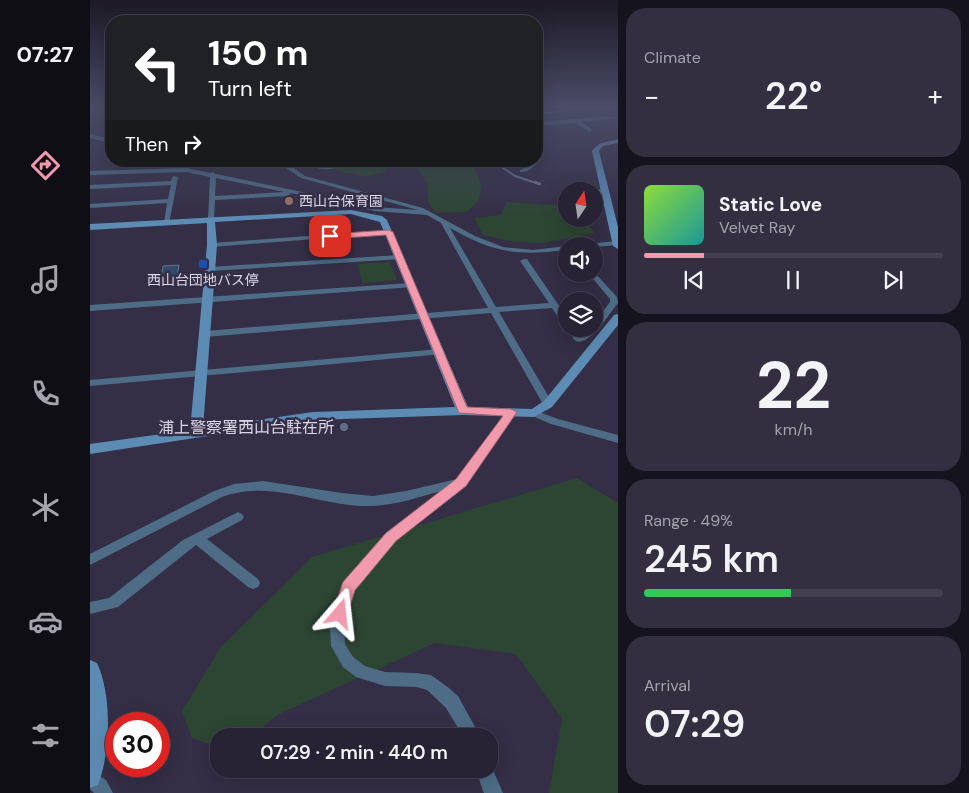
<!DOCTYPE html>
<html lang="en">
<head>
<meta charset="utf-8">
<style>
	body { margin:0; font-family:"DM Sans","Noto Sans JP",sans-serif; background:#332f40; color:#f1f3f6; height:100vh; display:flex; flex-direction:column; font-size:19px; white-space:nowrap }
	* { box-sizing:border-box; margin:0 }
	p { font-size:16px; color:#a4a4ac }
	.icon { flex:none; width:28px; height:28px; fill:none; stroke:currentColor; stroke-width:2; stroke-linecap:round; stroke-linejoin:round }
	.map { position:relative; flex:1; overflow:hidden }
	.panel { display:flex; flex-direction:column; gap:8px; padding:8px; background:#15131d; width:351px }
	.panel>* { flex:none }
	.top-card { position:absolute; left:15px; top:15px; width:438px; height:152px; border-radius:20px; box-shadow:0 5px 20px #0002,0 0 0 1px #433f4f; background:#202124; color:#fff; overflow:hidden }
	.needle { width:32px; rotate:13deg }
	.fabs { position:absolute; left:468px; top:182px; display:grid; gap:10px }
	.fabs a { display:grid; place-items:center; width:45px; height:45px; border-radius:50%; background:#272234; box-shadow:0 5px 20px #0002,0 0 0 1px #433f4f; font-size:25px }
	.speed { position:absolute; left:15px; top:712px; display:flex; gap:10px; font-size:25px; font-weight:700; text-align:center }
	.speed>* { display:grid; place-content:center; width:65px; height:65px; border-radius:50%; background:#272234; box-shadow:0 5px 20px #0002,0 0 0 1px #433f4f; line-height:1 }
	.speed .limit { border:8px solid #d22; background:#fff; color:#111 }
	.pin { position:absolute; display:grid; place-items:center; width:42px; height:42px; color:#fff; margin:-21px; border-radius:10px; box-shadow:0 2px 8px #0006 }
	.me { position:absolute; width:55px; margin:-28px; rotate:17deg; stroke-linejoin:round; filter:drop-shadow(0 0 4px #0008) }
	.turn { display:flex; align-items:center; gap:18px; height:105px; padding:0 20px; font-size:22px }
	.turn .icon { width:65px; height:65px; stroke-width:2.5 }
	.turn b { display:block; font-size:35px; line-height:42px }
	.then { display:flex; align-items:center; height:48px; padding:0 20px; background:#0003; gap:10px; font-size:19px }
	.big { font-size:38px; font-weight:600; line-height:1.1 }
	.panel .card { flex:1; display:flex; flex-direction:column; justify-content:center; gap:8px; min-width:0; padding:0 18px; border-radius:20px; background:#332f40 }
	.panel .dial { align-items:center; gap:0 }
	.dial b { font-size:65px; line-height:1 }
	.song { display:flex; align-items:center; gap:15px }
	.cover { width:60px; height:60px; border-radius:8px; background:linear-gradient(135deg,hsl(90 70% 55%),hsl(180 70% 35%)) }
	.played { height:5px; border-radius:2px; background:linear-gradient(90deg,#f29aad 20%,#433f4f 20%) }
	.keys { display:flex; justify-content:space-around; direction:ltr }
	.heat { display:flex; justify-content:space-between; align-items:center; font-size:28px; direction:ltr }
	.charge { height:8px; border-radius:4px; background:linear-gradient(90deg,#34c759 49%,#433f4f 0) }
	.trip { position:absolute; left:120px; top:728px; width:288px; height:50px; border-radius:20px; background:#272234; box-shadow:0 5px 20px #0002,0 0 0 1px #433f4f; font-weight:600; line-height:50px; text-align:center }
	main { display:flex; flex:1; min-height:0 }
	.menu { display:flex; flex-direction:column; width:90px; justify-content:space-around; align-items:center; background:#100e15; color:#a4a4ac }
	.menu .icon { width:35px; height:35px }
	.menu .selected { color:#f29aad }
	.menu b { font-size:22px; color:#f1f3f6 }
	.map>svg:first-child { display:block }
	.green { fill:#2d4533 }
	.water { fill:#324b6a; stroke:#64758f }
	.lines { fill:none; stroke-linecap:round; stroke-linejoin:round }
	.stream-far1 { stroke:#64758f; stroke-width:2 }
	.stream { stroke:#64758f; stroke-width:2.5 }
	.street { fill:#4e6c86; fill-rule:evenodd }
	.secondary { fill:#5c8bb4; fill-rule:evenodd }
	.route { fill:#f29aad; stroke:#9d6470 }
	.education-dot { fill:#8d6e63; stroke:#342e46; stroke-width:2 }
	.transit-dot { fill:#1a4fb4; stroke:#342e46; stroke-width:2 }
	.service-dot { fill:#5c6f8a; stroke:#342e46; stroke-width:2 }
	.labels { text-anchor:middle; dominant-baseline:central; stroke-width:5; stroke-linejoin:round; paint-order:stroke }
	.far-poi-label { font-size:14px; fill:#dad7e6; stroke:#342e46; text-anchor:start }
	.poi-label { font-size:16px; fill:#dad7e6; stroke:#342e46; text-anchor:end }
</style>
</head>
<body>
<main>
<nav class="menu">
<b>07:27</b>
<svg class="icon selected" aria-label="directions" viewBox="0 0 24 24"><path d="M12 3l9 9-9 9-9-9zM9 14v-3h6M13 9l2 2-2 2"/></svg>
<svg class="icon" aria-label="music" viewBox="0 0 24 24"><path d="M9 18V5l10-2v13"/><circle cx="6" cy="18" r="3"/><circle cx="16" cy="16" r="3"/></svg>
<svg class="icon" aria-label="phone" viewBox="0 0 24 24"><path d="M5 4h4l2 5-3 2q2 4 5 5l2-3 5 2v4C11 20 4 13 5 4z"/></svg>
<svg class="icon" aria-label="climate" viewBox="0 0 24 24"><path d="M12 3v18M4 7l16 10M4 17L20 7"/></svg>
<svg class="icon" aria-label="car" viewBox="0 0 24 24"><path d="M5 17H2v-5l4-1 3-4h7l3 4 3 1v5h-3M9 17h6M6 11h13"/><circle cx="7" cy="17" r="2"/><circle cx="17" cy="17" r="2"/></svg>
<svg class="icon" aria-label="filters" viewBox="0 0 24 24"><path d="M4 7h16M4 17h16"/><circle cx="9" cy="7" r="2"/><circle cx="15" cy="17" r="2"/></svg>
</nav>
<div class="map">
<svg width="528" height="793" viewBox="0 0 528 793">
	<rect width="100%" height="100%" fill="#342e46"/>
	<path class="green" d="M217,161H301V162L296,172L275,177L226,166Z
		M321,161H382L391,185L389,200L377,212L345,213L338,201V184Z
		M417,202L476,206V219H492L505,233L454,243L423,242L393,235L384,218L411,215Z
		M300,262L307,280L272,283L267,264Z
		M487,478L528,503V793H459L472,719L426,654L345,643L189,714L162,736H129V747L102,738L92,711L131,647L222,557Z"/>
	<path class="water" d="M89,265L86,283L70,284L73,266Z"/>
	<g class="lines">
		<path class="stream-far1" d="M426,161L413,168L425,176L449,184"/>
		<path class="stream" d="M445,182L450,184"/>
		<path class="street" d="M501,107H518L446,115V113Z
			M528,116V118L491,122L502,129L500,132L485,123L446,126V123L484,119Z
			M0,134L21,139V143L0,138Z
			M446,160L448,161C444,167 438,173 430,172V170L440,165L442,161H446Z
			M195,161H201V166L215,176L333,208L385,236L413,247L443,250L476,246H478H476V250C427,256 404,253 360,228L406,307L459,303L430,261L434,259H437L476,316V325L473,324L462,308L409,312L463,404L462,406H454L401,313L115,337L111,334L115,331L398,308L351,223L337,215L285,211L201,193L198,196L125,200L124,220L121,222L118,220L120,177L96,172L0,175V171L96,168L121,173L123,172L126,174L285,207L328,210L211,178L196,168ZM126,178L195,192L125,196Z
			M210,161C222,161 234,170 246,164L243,161H249L252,164C240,174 222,168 210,161Z
			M83,176L88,177L79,224L74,223L77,203L0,208V204L78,199L81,185L0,189V185L81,181Z
			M514,188L517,190L516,191L504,196V191Z
			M487,219H494L488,224L485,222Z
			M299,230L302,232L301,233L122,247L118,245L122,243Z
			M527,241V245L504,247L492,246L496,244Z
			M309,255H312V259L120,271L116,269L120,267Z
			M504,272L527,297L528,303C521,311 499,347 486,341C483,339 479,332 477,329H485L491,336L498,329H504V323L520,302V299L499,274H504Z
			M320,283L324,285L323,287L0,311V305Z
			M350,349L353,350L355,352L353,354L0,386V380Z
			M421,409L426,412L375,485L305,541L264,589L254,626L255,644L263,657L275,666L295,672L326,673L341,675L359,688L368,696L390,736H373L356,708L337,690L326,687L295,686L266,677L253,667L241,646L240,626L253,582L297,533L351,491C329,497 306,505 283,506C232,508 183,478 132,497L0,565V554L124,491L144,484L173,481L252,493L283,496L316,491L367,479L417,410Z
			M444,410L468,419L528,435V443L461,424L440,415L439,413L440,411Z
			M148,512L152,514L154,517L152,520L117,539L168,579L170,583L168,587L163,589L158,587L106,545L28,607L0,614V602L19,598L93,540Z
			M399,763H400L413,793H394L393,791L386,769H399Z
			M0,770L16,780L23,793H4L0,789Z"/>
		<path class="secondary" d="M528,139V143L513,146L509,151L528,227V249L523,246L502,151L509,144Z
			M261,210L292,216L297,220L378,407L442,409L454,401L524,315L528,314V325L462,407L444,417L373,415L223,420L0,454V444L100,430L117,245V223L0,230V224ZM261,214L290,222L365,407L223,412L113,428L127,245L125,222Z
			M0,660L7,663C22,695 21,751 8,785L0,788Z"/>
	</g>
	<linearGradient id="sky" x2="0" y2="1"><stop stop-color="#1d1926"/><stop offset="0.49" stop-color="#4a4c68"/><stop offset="1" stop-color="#4a4c68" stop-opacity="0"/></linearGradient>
	<rect width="528" height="218" fill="url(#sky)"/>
	<path class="route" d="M299,230L303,232L377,407L421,409L427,412L376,486L306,541L272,582L265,590L256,620L250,622L244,620L242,614L253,582L296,533L366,479L413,416L369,413L296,235L240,239L236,236L240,234Z"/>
	<circle class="education-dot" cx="199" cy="201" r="5"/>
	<rect class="transit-dot" x="108" y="259" width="10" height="10" rx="2.5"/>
	<circle class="service-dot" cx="254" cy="427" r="5"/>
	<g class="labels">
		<g class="far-poi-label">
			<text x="209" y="201">西山台保育園</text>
			<text x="113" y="280" text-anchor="middle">西山台団地バス停</text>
		</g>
		<g class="poi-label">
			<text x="244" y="427">浦上警察署西山台駐在所</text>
		</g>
	</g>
</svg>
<div class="fabs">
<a><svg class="needle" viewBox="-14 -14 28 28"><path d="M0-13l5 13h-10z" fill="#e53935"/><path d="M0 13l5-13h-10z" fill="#a4a4ac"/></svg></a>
<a><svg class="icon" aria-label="sound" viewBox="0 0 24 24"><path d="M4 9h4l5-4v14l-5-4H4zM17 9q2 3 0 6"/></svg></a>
<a><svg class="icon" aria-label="layers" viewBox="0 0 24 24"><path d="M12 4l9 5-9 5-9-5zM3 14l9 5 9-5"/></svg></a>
</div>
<div class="speed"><div class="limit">30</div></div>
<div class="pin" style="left:240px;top:236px;background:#d93025"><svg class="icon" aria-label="arrive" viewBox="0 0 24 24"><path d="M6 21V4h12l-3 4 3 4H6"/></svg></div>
<svg class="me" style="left:250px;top:614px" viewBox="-20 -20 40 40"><path d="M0-17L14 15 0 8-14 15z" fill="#f29aad" stroke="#fff" stroke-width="4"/></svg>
<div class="trip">07:29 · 2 min · 440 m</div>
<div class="top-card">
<div class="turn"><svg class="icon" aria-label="left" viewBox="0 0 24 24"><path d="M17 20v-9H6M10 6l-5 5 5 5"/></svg><div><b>150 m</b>Turn left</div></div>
<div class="then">Then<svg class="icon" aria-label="right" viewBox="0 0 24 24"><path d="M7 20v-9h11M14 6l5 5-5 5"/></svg></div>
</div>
</div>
<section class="panel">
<div class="card"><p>Climate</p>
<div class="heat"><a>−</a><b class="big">22°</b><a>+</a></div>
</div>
<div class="card">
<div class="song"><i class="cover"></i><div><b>Static Love</b><p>Velvet Ray</p></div></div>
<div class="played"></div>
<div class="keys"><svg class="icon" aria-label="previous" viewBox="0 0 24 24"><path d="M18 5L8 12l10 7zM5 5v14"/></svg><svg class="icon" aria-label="pause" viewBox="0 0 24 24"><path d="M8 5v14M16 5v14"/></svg><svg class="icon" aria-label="next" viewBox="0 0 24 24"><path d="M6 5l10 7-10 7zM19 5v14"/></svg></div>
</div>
<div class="card dial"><b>22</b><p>km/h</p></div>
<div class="card"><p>Range · 49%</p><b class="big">245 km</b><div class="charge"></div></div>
<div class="card"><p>Arrival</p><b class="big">07:29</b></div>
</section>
</main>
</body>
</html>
